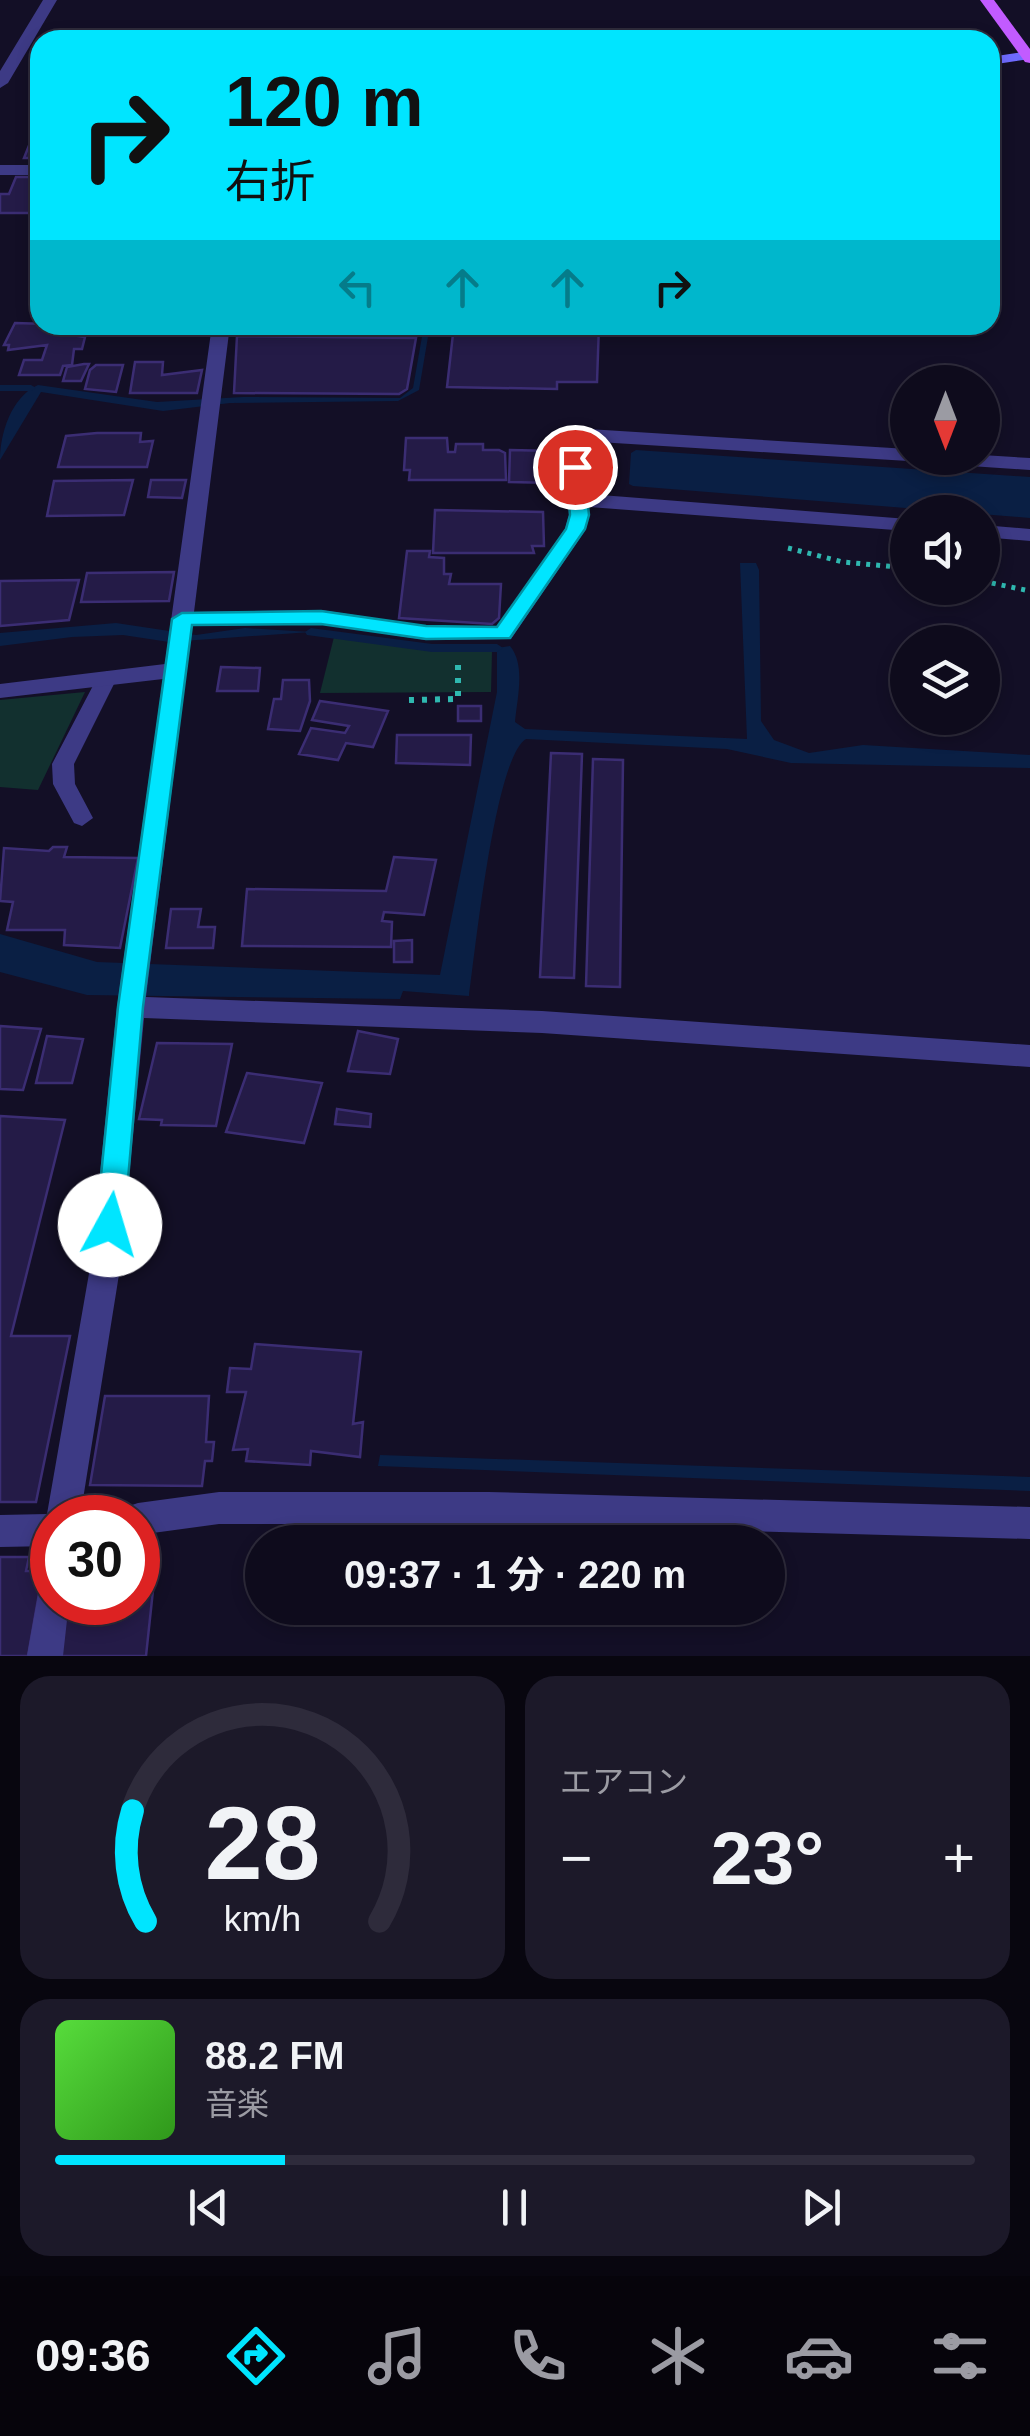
<!DOCTYPE html>
<html lang="ja">
<head>
<meta charset="utf-8">
<style>
	body { margin:0; font-family:Helvetica,"Noto Sans JP",sans-serif; background:#1c1929; color:#f1f3f6; height:100vh; display:flex; flex-direction:column; font-size:38px; white-space:nowrap }
	* { box-sizing:border-box; margin:0 }
	p { font-size:32px; color:#9b9ba3 }
	.icon { flex:none; width:55px; height:55px; fill:none; stroke:currentColor; stroke-width:2; stroke-linecap:round; stroke-linejoin:round }
	.map { position:relative; height:1656px; overflow:hidden }
	.drawer { display:flex; flex-direction:column; gap:20px; padding:20px; background:#08060f; flex:1 }
	.drawer>* { flex:none }
	.top-card { position:absolute; left:30px; top:30px; width:970px; height:305px; border-radius:30px; box-shadow:0 5px 15px #0003,0 0 0 2px #2e2b3b; background:#00e5ff; color:#111; overflow:hidden }
	.needle { width:65px; rotate:180deg }
	.fabs { position:absolute; left:890px; top:365px; display:grid; gap:20px }
	.fabs a { display:grid; place-items:center; width:110px; height:110px; border-radius:50%; background:#0e0b1c; box-shadow:0 5px 15px #0003,0 0 0 2px #2e2b3b; font-size:50px }
	.speed { position:absolute; left:30px; top:1495px; display:flex; gap:20px; font-size:50px; font-weight:700; text-align:center }
	.speed>* { display:grid; place-content:center; width:130px; height:130px; border-radius:50%; background:#0e0b1c; box-shadow:0 5px 15px #0003,0 0 0 2px #2e2b3b; line-height:1 }
	.speed .limit { border:15px solid #d22; background:#fff; color:#111 }
	.pin { position:absolute; display:grid; place-items:center; width:85px; height:85px; color:#fff; margin:-42px; border:5px solid #fff; border-radius:50%; box-shadow:0 2px 10px #0007 }
	.me { position:absolute; width:110px; margin:-55px; rotate:6deg; stroke-linejoin:round; filter:drop-shadow(0 0 8px #0008) }
	.turn { display:flex; align-items:center; gap:35px; height:210px; padding:0 30px; font-size:45px }
	.turn .icon { width:130px; height:130px; stroke-width:2.5 }
	.turn b { display:block; font-size:70px; line-height:85px }
	.lanes { display:flex; align-items:center; height:95px; padding:0 30px; background:#0003; justify-content:center; gap:50px; direction:ltr }
	.lanes .off { opacity:.35 }
	.big { font-size:75px; font-weight:700; line-height:1.1 }
	.drawer .tile { flex:1; display:flex; flex-direction:column; justify-content:center; gap:15px; min-width:0; padding:0 35px; border-radius:30px; background:#1c1929 }
	.drawer .dial { align-items:center; gap:0 }
	.dial svg { height:260px; overflow:visible; fill:none; stroke:#2e2b3b; stroke-width:7; stroke-linecap:round; text-anchor:middle }
	.dial text { fill:#f1f3f6; stroke:none }
	.song { display:flex; align-items:center; gap:30px }
	.cover { width:120px; height:120px; border-radius:15px; background:linear-gradient(135deg,hsl(110 70% 55%),hsl(110 70% 35%)) }
	.played { height:10px; border-radius:5px; background:linear-gradient(90deg,#00e5ff 25%,#2e2b3b 25%) }
	.keys { display:flex; justify-content:space-around; direction:ltr }
	.heat { display:flex; justify-content:space-between; align-items:center; font-size:55px; direction:ltr }
	.drawer .tiles { flex:1; display:grid; gap:20px; grid-template-columns:1fr 1fr }
	.tile:last-child { grid-column:span 2 }
	.trip { position:absolute; left:245px; top:1525px; width:540px; height:100px; border-radius:50px; background:#0e0b1c; box-shadow:0 5px 15px #0003,0 0 0 2px #2e2b3b; font-weight:700; line-height:100px; text-align:center }
	.dock { display:flex; height:160px; justify-content:space-around; align-items:center; background:#06040b; color:#9b9ba3 }
	.dock .icon { width:70px; height:70px }
	.dock .active { color:#00e5ff }
	.dock b { font-size:45px; color:#f1f3f6 }
	.map>svg:first-child { display:block }
	.green { fill:#12302f }
	.water { fill:#0a1f44 }
	.lines { fill:none; stroke-linecap:round; stroke-linejoin:round }
	.stream { fill:#0a1f44; fill-rule:evenodd }
	.building { fill:#241b47; stroke:#3b2d73; stroke-width:2.5 }
	.path-far1 { stroke:#2fb8b0; stroke-width:5; stroke-dasharray:4 6; stroke-linecap:butt }
	.path { stroke:#2fb8b0; stroke-width:6; stroke-dasharray:5 8; stroke-linecap:butt }
	.lane { fill:#3d3a85; fill-rule:evenodd }
	.street { fill:#3d3a85; fill-rule:evenodd }
	.secondary { fill:#6f6bff; fill-rule:evenodd }
	.primary { fill:#c25bff; fill-rule:evenodd }
	.route { fill:#00e5ff; stroke:#0095a6; stroke-width:2.5 }
</style>
</head>
<body>
<div class="map">
<svg width="1030" height="1656" viewBox="0 0 1030 1656">
	<rect width="100%" height="100%" fill="#130f26"/>
	<path class="green" d="M334,637L438,651H492L491,692L320,693Z
		M85,692L38,790L0,787V700Z"/>
	<path class="water" d="M424,325H430L419,390L398,401L230,403L163,411L41,392L0,460C0,434 11,397 38,385L157,402L243,397L400,398L413,388Z
		M636,450L1030,477V518L633,486L629,484L631,453Z
		M740,563H756L759,570L761,721L774,740L809,753L863,745L1030,755V768L791,763L727,749L526,739C495,757 475,954 469,996L403,991L400,999L87,995L0,972V934L97,962L440,975L497,692V648L510,646C526,665 517,699 515,722L525,729L747,739Z
		M116,623L196,635L245,628L311,632L169,642L123,635L72,637L0,646V633Z
		M380,1455L1030,1477V1491L378,1466Z"/>
	<g class="lines">
		<path class="stream" d="M0,385H31L36,388L31,391H0Z
			M311,628L432,644H497L503,648L497,652H432L307,635L305,632Z"/>
	</g>
	<path class="building" d="M34,133H40V158H24Z
		M16,177H40L36,213H0V194H9Z
		M15,323L81,325L78,336L85,337L82,349H74L72,365L63,366L60,375H19L24,360H42L47,345L8,350L9,345H4Z
		M454,325H599L597,382H557V389L447,387Z
		M237,336L416,338L407,389L399,394L234,393Z
		M135,362H163L162,375L202,370L197,393H130Z
		M84,364H89L81,381H63L67,367Z
		M96,365H123L116,392L85,389L90,370Z
		M97,433H141L140,442L153,441L147,467H58L66,436Z
		M406,438H447L448,452H455L456,444H483V450H499L505,453L506,480H409L410,470H404Z
		M510,450L553,451L554,483L509,482Z
		M133,480L124,515L47,516L54,481Z
		M151,480H186L182,498L148,497Z
		M435,510L543,512L544,546H532L534,553H433Z
		M407,551H430L429,557L444,558V574H451L449,584H501L499,618L492,624L399,618Z
		M174,572L169,601L81,602L87,573Z
		M79,580L69,620L0,626V581Z
		M221,667L260,668L258,691H217Z
		M283,680H309L310,701L300,731L268,729L274,699H281Z
		M320,701L388,711L373,747L346,743L338,760L299,754L311,728L345,733L349,726L312,720Z
		M458,706H481V721H458Z
		M397,735H471L470,765L396,763Z
		M551,753L582,754L574,978L540,977Z
		M593,759L623,760L620,987L586,986Z
		M53,847H67L64,857L138,858L120,948L64,945L65,930H7L13,902L0,901L4,848L49,851Z
		M394,857L436,860L424,915L384,912L382,921L392,922L391,947L242,946L247,889L386,891Z
		M171,909H201L198,927H215L213,948H166Z
		M412,940V962H394V941Z
		M0,1026L41,1029L23,1090L0,1089Z
		M358,1031L398,1039L390,1074L348,1071Z
		M47,1036L83,1039L72,1083H36Z
		M157,1043L232,1044L216,1126L161,1125L162,1120L139,1119Z
		M247,1073L322,1083L304,1143L226,1132Z
		M337,1109L371,1114L370,1127L335,1124Z
		M0,1116L65,1120L11,1336H70L36,1502H0Z
		M255,1344L361,1352L353,1424L363,1422L360,1457L311,1451L310,1465L246,1461L248,1449L233,1450L246,1392H227L230,1368L251,1369Z
		M105,1396H209L206,1442H214L212,1461H205L202,1486L90,1485Z
		M0,1557H29L26,1571H43L28,1656H0Z
		M156,1562L146,1656H58L65,1602H138V1564Z"/>
	<g class="lines">
		<path class="path-far1" d="M788,548L843,562L908,568
			M982,581L1030,591"/>
		<path class="path" d="M409,700L458,699V659"/>
		<path class="lane" d="M107,671L117,678L74,764L75,784L93,818L82,826L74,823L53,784L52,764L97,678Z"/>
		<path class="street" d="M43,0H57L8,83L0,88V71Z
			M0,165H40V175H0Z
			M212,325H230L194,612L321,610L426,626L497,627L565,529L569,515L562,434L572,428L908,449V458H916L908,461L582,441L588,494L908,519V531L589,507L586,529L511,639L426,640L321,624L192,626L146,997L542,1011L1030,1045V1067L542,1033L144,1018L121,1262L80,1518H52V1546L0,1547V1515L47,1514L91,1262L117,1007L163,679L0,698V684L165,664Z
			M982,455L1030,458V470L941,464L931,458Z
			M982,525L1030,529V541L982,537Z
			M219,1492H488L1030,1507V1539L488,1524H219L138,1535V1518H122L126,1507L138,1503Z
			M52,1579V1602H69L63,1656H27L40,1584Z"/>
		<path class="secondary" d="M1030,51V59L990,65V57Z"/>
		<path class="primary" d="M980,0H994L1030,49V63L1025,62Z"/>
	</g>
	<path class="route" d="M575,461L584,467L589,515L585,529L510,638L426,639L321,624L192,625L143,1007L124,1225L119,1233H100L96,1225L118,1007L172,619L182,613L321,611L426,626L497,627L566,529L570,515L566,467Z"/>
</svg>
<div class="fabs">
<a><svg class="needle" viewBox="-14 -14 28 28"><path d="M0-13l5 13h-10z" fill="#e53935"/><path d="M0 13l5-13h-10z" fill="#9b9ba3"/></svg></a>
<a><svg class="icon" aria-label="sound" viewBox="0 0 24 24"><path d="M4 9h4l5-4v14l-5-4H4zM17 9q2 3 0 6"/></svg></a>
<a><svg class="icon" aria-label="layers" viewBox="0 0 24 24"><path d="M12 4l9 5-9 5-9-5zM3 14l9 5 9-5"/></svg></a>
</div>
<div class="speed"><div class="limit">30</div></div>
<div class="pin" style="left:575px;top:467px;background:#d93025"><svg class="icon" aria-label="arrive" viewBox="0 0 24 24"><path d="M6 21V4h12l-3 4 3 4H6"/></svg></div>
<svg class="me" style="left:110px;top:1225px" viewBox="-20 -20 40 40"><circle r="19" fill="#fff"/><path d="M0-13L10 11 0 6-10 11z" fill="#00e5ff"/></svg>
<div class="trip">09:37 · 1 分 · 220 m</div>
<div class="top-card">
<div class="turn"><svg class="icon" aria-label="right" viewBox="0 0 24 24"><path d="M7 20v-9h11M14 6l5 5-5 5"/></svg><div><b>120 m</b>右折</div></div>
<div class="lanes"><svg class="icon off" aria-label="left" viewBox="0 0 24 24"><path d="M17 20v-9H6M10 6l-5 5 5 5"/></svg><svg class="icon off" aria-label="ahead" viewBox="0 0 24 24"><path d="M12 20V5M6 11l6-6 6 6"/></svg><svg class="icon off" aria-label="ahead" viewBox="0 0 24 24"><path d="M12 20V5M6 11l6-6 6 6"/></svg><svg class="icon" aria-label="right" viewBox="0 0 24 24"><path d="M7 20v-9h11M14 6l5 5-5 5"/></svg></div>
</div>
</div>
<section class="drawer">
<div class="tiles">
<div class="tile dial"><svg viewBox="0 0 100 80">
<path d="M14 69A42 42 0 1 1 86 69"/>
<path d="M14 69A42 42 0 0 1 10 35" stroke="#00e5ff"/>
<text x="50" y="56" font-size="32" font-weight="700">28</text>
<text x="50" y="72" font-size="11">km/h</text>
</svg></div>
<div class="tile"><p>エアコン</p>
<div class="heat"><a>−</a><b class="big">23°</b><a>+</a></div>
</div>
<div class="tile">
<div class="song"><i class="cover"></i><div><b>88.2 FM</b><p>音楽</p></div></div>
<div class="played"></div>
<div class="keys"><svg class="icon" aria-label="previous" viewBox="0 0 24 24"><path d="M18 5L8 12l10 7zM5 5v14"/></svg><svg class="icon" aria-label="pause" viewBox="0 0 24 24"><path d="M8 5v14M16 5v14"/></svg><svg class="icon" aria-label="next" viewBox="0 0 24 24"><path d="M6 5l10 7-10 7zM19 5v14"/></svg></div>
</div>
</div>
</section>
<nav class="dock">
<b>09:36</b>
<svg class="icon active" aria-label="directions" viewBox="0 0 24 24"><path d="M12 3l9 9-9 9-9-9zM9 14v-3h6M13 9l2 2-2 2"/></svg>
<svg class="icon" aria-label="music" viewBox="0 0 24 24"><path d="M9 18V5l10-2v13"/><circle cx="6" cy="18" r="3"/><circle cx="16" cy="16" r="3"/></svg>
<svg class="icon" aria-label="phone" viewBox="0 0 24 24"><path d="M5 4h4l2 5-3 2q2 4 5 5l2-3 5 2v4C11 20 4 13 5 4z"/></svg>
<svg class="icon" aria-label="climate" viewBox="0 0 24 24"><path d="M12 3v18M4 7l16 10M4 17L20 7"/></svg>
<svg class="icon" aria-label="car" viewBox="0 0 24 24"><path d="M5 17H2v-5l4-1 3-4h7l3 4 3 1v5h-3M9 17h6M6 11h13"/><circle cx="7" cy="17" r="2"/><circle cx="17" cy="17" r="2"/></svg>
<svg class="icon" aria-label="filters" viewBox="0 0 24 24"><path d="M4 7h16M4 17h16"/><circle cx="9" cy="7" r="2"/><circle cx="15" cy="17" r="2"/></svg>
</nav>
</body>
</html>
